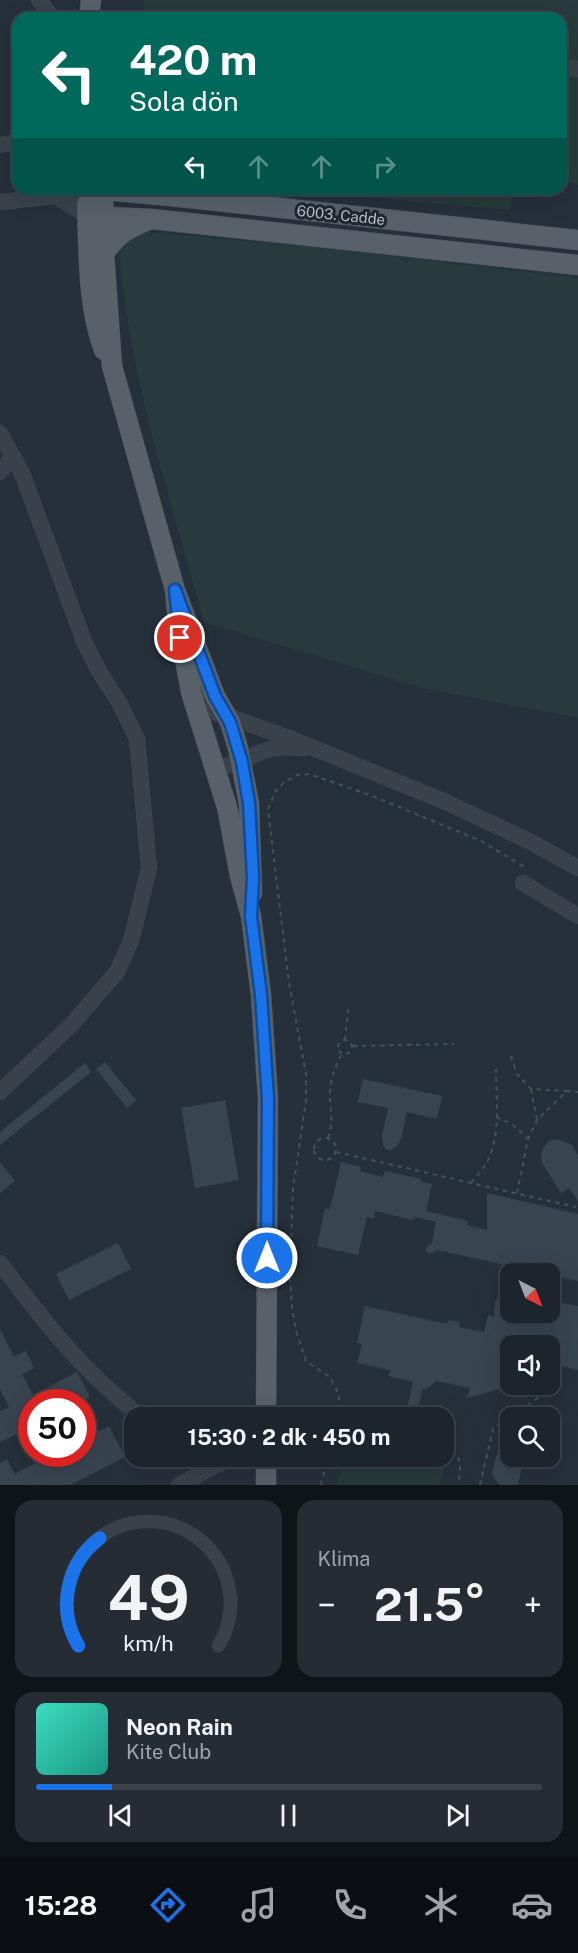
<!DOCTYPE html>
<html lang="tr">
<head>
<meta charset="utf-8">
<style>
	body { margin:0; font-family:"Public Sans",sans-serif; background:#252c34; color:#f1f3f6; height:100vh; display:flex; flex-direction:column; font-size:22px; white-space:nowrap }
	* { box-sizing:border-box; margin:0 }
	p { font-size:20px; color:#a0a4a9 }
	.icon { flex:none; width:33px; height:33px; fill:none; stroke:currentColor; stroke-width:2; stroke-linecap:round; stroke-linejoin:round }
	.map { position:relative; height:1485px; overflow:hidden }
	.drawer { display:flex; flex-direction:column; gap:15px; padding:15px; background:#0f1418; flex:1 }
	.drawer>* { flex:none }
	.guide { position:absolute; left:12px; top:12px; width:555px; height:183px; border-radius:18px; box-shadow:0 6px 24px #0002,0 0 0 2px #3a4148; background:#00695c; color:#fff; overflow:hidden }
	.needle { width:39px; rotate:138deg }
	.buttons { position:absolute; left:500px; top:1263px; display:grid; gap:12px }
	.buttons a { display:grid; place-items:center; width:60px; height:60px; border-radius:12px; background:#1c242c; box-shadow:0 6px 24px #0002,0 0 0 2px #3a4148; font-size:30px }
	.speed { position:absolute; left:18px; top:1389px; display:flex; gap:12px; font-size:30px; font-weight:700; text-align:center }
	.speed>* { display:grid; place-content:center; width:78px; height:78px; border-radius:50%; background:#1c242c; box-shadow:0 6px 24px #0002,0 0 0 2px #3a4148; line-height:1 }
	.speed .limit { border:9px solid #d22; background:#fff; color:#111 }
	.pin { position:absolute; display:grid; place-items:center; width:51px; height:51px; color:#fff; margin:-26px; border:3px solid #fff; border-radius:50%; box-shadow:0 2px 6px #0007 }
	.me { position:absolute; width:66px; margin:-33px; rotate:0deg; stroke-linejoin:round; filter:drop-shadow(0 0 4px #0008) }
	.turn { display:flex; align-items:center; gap:21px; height:126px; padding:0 18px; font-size:27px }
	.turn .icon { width:78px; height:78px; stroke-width:2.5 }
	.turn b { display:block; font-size:42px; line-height:51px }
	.lanes { display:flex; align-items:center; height:57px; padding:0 18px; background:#0003; justify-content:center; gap:30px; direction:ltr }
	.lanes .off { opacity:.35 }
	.big { font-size:45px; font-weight:700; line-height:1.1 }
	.drawer .widget { flex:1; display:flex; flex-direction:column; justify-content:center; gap:9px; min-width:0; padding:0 21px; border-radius:18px; background:#252c34 }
	.drawer .dial { align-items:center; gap:0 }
	.dial svg { height:156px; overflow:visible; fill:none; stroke:#3a4148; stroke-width:7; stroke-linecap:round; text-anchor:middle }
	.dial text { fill:#f1f3f6; stroke:none }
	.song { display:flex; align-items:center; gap:18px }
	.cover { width:72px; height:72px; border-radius:9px; background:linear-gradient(135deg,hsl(170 70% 55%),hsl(170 70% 35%)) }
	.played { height:6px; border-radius:3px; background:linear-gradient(90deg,#1a73e8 15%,#3a4148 15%) }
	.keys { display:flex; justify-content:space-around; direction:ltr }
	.heat { display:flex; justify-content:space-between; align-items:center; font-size:33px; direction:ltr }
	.drawer .tiles { flex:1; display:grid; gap:15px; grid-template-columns:1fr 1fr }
	.widget:last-child { grid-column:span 2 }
	.trip { position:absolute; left:124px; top:1407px; width:330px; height:60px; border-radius:18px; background:#1c242c; box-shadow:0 6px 24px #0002,0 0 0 2px #3a4148; font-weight:700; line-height:60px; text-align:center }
	.tab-bar { display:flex; height:96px; justify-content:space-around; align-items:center; background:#0b0e12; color:#a0a4a9 }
	.tab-bar .icon { width:42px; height:42px }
	.tab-bar .active { color:#1a73e8 }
	.tab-bar b { font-size:27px; color:#f1f3f6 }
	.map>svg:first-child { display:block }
	.green { fill:#283a3b }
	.building { fill:#384450 }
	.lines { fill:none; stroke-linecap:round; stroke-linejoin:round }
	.minor-casing { stroke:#424b53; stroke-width:16 }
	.major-casing { stroke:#424b53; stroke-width:21 }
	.path { stroke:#415353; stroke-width:2; stroke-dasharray:4.5 4.5; stroke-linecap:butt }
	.minor { stroke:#39424a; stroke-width:15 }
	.major { stroke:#58616a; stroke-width:20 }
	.route-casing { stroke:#114b97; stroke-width:15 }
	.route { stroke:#1a73e8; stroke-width:10 }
	.labels { text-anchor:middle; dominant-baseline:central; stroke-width:6; stroke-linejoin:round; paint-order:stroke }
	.street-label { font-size:15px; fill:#b5bdc6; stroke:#1e272f }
</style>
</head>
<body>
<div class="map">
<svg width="578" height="1485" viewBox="0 0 578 1485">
	<rect width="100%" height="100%" fill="#26303a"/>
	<path class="green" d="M144,0H578V185L561,181V18H144Z
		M282,189H513L510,210Z
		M147,232L305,246L578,278V718L422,688L204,622C171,501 127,370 119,245L131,234Z
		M344,1457H417L445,1463L440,1485H337Z"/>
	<path class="building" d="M105,1062L136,1100L127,1108L96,1069Z
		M85,1063L91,1072L0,1145V1132Z
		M363,1079L442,1096L437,1119L407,1112L401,1139L397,1146L392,1150H387L383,1145L382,1135L388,1108L358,1102Z
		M225,1100L239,1180L195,1188L181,1108Z
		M557,1139L571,1144L578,1155V1201L569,1188L561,1193L542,1163L541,1156L543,1148L549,1141Z
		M0,1162L15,1181L0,1193Z
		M341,1162L361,1167L360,1171L383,1177L385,1171L422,1179V1182L432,1184L426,1211L468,1221L467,1225L487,1230V1193L578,1214V1281L437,1250L430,1254L426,1251V1248L432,1243L436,1222L414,1217L413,1220L375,1211L374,1219L367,1217L358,1255L317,1246L325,1208L330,1209Z
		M118,1243L131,1269L69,1300L56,1274Z
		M507,1295L510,1296V1312H549V1300L578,1306V1370L549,1363V1346H510V1384H537L535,1395L504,1388L467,1398L470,1388L436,1381L429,1387L422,1390L416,1418H405L413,1382L388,1376L390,1370L357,1363L362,1344L357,1343L365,1306L447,1324L449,1320L460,1322L459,1327L484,1332L488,1315L494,1317L495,1301L499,1297Z
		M0,1329L14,1357L26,1351L34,1368L22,1374L33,1395L77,1372L90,1397L80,1402H32V1427L0,1442V1411L9,1407L0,1389Z
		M90,1418L97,1432L109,1426L125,1457L70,1485H0V1463L7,1459L15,1474L39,1461L36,1454H82V1422Z
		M501,1453L510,1455V1456L520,1457L523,1462L518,1485H499L492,1474L496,1456Z"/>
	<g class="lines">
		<defs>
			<path id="minor" d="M39,0L53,18
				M561,67L578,69
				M0,145L18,142
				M55,196L88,216
				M0,202L55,196L87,191
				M0,433L22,473L85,644L99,671L120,704L137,739L149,868L131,941L117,972L71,1025L0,1092
				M0,472L13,457
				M197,715L209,712L219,713L289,738L446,802L529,841L578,868
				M213,765C236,771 250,753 271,749C282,746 293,748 304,748
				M523,883L578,916
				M0,1263C35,1309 69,1355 113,1393C124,1403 133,1412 146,1418
				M179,1485L224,1461L225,1456"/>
			<path id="major" d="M89,18L91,0
				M103,189L104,253L112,366L175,590L215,696L230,722L238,748L249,803L252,893
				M87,191L104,190L170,196L578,240
				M87,204C89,252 87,304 104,350
				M88,216L152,219L578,265
				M104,253C118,234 128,228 149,220
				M175,590L178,622L191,692L227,807L240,876L251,916L261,995L268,1098L266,1418
				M266,1485V1456"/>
		</defs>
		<use href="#minor" class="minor-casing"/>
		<use href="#major" class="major-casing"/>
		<path class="path" d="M338 1047a7 7 0 1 1 14 0a7 7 0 1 1-14 0Z
			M345,1040L348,1009
			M353,1046L454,1044
			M511,1056L517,1074L531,1089L567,1091
			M531,1089L537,1120
			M496,1117L512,1124L528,1139
			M314 1149a11 11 0 1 1 22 0a11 11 0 1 1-22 0Z
			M328,1138C334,1124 330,1110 330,1095C330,1080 335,1067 342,1053
			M336,1152L576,1207
			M471,1183C477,1176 484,1168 488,1160C501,1133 496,1098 496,1069
			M517,1193L528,1139L537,1120L567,1091L578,1092
			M336,1418L339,1397L336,1388L330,1377L306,1361L296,1331L292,1308L290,1275L293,1189L306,1100V1074L289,983L268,809L275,792L284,782L297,775L309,774L370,795L481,841L526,868
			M444,1447C463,1451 461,1470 458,1485
			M321,1485L328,1456
			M480,1485L493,1429L542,1395"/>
		<use href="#minor" class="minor"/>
		<use href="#major" class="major"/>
	</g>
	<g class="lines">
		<defs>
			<path id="route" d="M180,638L175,590L215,696L230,722L242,762L249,803L253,877L251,916L261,995L268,1098L267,1258"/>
		</defs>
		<use href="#route" class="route-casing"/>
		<use href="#route" class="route"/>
	</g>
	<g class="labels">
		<g class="street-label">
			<text transform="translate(341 215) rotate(6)">6003. Cadde</text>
		</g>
	</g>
</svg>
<div class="buttons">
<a><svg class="needle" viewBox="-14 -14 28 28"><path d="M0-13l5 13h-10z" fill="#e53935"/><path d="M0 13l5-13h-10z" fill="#a0a4a9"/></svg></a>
<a><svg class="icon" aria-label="sound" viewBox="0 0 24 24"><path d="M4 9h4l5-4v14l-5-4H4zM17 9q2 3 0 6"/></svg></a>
<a><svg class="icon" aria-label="search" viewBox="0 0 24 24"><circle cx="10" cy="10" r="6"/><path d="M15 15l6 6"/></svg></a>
</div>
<div class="speed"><div class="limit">50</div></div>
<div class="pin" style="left:180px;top:638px;background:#d93025"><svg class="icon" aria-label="arrive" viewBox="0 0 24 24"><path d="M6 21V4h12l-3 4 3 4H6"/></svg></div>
<svg class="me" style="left:267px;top:1258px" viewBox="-20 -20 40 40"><circle r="17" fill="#1a73e8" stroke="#fff" stroke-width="3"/><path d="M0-11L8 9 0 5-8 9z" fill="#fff"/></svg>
<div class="trip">15:30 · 2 dk · 450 m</div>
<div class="guide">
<div class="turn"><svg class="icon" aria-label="left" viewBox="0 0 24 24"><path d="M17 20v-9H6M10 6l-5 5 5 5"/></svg><div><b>420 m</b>Sola dön</div></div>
<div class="lanes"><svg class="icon" aria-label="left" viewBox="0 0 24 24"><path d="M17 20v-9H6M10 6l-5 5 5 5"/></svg><svg class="icon off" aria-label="ahead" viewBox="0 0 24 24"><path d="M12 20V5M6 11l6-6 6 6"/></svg><svg class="icon off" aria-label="ahead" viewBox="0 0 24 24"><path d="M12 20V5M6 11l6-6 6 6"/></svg><svg class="icon off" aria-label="right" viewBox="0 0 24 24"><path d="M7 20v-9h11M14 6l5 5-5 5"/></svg></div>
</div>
</div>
<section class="drawer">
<div class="tiles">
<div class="widget dial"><svg viewBox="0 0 100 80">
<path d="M14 69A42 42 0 1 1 86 69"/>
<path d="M14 69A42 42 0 0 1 25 14" stroke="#1a73e8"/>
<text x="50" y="56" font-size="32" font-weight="700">49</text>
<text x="50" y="72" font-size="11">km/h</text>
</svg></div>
<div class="widget"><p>Klima</p>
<div class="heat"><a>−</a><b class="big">21.5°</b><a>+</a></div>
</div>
<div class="widget">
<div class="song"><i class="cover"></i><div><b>Neon Rain</b><p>Kite Club</p></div></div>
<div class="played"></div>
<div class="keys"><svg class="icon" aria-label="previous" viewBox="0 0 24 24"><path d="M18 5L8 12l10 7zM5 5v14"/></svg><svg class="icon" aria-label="pause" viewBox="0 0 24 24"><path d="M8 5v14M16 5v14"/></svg><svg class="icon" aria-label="next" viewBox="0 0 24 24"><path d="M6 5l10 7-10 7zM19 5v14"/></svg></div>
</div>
</div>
</section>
<nav class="tab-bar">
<b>15:28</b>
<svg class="icon active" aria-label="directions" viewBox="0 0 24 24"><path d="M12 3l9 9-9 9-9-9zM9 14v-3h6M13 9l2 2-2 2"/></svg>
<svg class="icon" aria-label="music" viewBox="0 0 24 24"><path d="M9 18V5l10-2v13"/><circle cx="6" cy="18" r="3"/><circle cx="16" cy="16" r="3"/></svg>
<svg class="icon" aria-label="phone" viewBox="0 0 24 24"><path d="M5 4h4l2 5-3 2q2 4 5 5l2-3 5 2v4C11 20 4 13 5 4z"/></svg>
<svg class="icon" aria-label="climate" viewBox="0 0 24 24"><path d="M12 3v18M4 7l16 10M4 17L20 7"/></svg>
<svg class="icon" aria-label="car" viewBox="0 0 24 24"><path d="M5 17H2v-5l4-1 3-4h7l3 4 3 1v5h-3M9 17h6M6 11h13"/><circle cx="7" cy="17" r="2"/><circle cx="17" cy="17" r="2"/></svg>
</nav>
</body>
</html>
